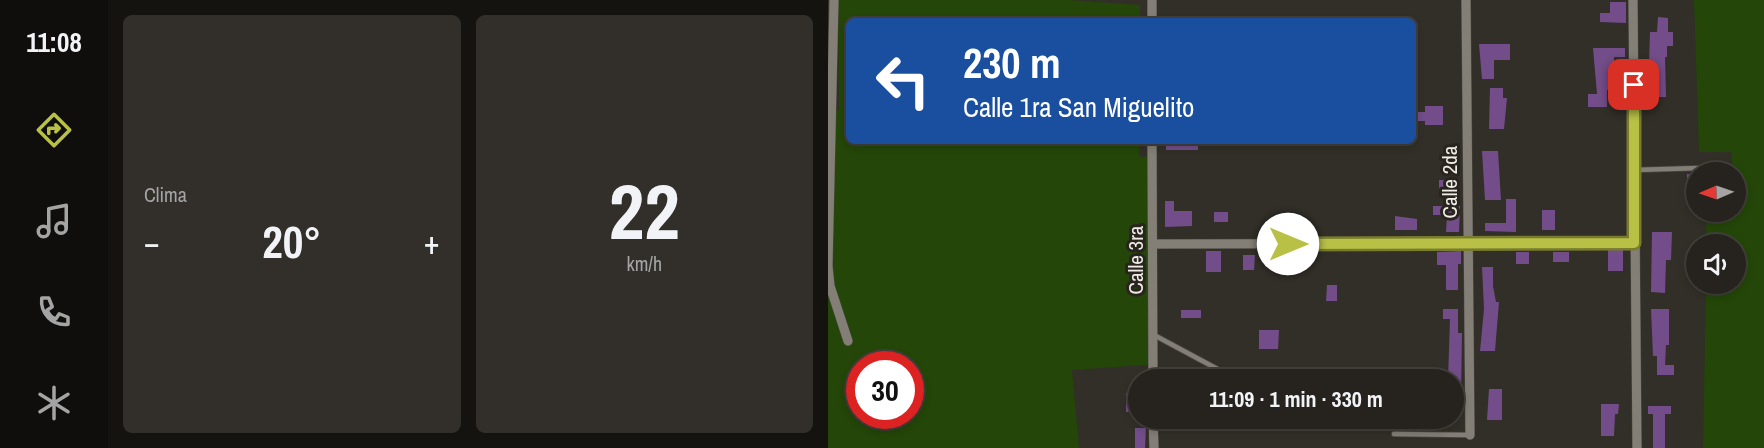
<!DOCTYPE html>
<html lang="es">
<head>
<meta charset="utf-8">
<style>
	body { margin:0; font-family:"Archivo Narrow",sans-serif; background:#322f2b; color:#f1f3f6; height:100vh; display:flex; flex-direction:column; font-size:22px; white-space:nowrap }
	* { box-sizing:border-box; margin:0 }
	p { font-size:20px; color:#a4a4a4 }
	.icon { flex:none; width:33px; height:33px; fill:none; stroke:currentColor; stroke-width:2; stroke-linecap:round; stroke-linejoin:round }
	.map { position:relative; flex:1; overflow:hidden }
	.drawer { display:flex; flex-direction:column; gap:15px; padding:15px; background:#151310; width:720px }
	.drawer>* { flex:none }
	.guide { position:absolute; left:18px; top:18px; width:570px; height:126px; border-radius:9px; box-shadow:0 3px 9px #0003,0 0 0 2px #42403c; background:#1a4fa0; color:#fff; overflow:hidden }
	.needle { width:39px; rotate:268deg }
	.buttons { position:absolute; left:858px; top:162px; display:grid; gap:12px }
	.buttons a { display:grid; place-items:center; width:60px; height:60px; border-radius:50%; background:#26231e; box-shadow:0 3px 9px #0003,0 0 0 2px #42403c; font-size:30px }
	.speed { position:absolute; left:18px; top:351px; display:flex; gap:12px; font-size:30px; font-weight:700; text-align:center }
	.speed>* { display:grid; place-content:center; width:78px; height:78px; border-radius:50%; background:#26231e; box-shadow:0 3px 9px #0003,0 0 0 2px #42403c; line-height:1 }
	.speed .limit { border:9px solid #d22; background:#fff; color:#111 }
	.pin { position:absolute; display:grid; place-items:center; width:51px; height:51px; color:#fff; margin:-26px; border-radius:12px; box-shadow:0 3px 9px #0006 }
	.me { position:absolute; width:66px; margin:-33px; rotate:90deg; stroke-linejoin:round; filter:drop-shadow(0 0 4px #0008) }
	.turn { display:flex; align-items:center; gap:21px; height:126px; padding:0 18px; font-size:27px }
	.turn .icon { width:78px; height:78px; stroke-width:2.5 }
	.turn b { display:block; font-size:42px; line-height:51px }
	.big { font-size:45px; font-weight:800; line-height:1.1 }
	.drawer .card { flex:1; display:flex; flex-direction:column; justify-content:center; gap:9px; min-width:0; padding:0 21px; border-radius:9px; background:#322f2b }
	.drawer .dial { align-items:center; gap:0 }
	.dial b { font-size:78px; line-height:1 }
	.heat { display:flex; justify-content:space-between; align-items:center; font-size:33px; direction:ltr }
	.drawer .tiles { flex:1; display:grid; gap:15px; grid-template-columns:repeat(2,1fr) }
	.trip { position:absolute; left:300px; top:369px; width:336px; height:60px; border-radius:30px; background:#26231e; box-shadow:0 3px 9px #0003,0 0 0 2px #42403c; font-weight:800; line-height:60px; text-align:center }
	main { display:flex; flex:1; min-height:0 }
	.tabs { display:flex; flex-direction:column; width:108px; justify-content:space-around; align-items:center; background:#0f0e0c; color:#a4a4a4 }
	.tabs .icon { width:42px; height:42px }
	.tabs .selected { color:#b9c046 }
	.tabs b { font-size:27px; color:#f1f3f6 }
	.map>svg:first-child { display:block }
	.green { fill:#244608; fill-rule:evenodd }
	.building { fill:#724d89 }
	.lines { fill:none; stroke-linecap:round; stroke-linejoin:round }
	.service-casing { stroke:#4d4a45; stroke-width:6 }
	.minor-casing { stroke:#4d4a45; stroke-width:10 }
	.service { stroke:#837f77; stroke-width:4.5 }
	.minor { stroke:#837f77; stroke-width:9 }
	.route-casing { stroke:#787d2e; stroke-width:15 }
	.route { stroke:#b9c046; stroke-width:10 }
	.labels { text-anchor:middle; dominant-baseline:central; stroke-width:6; stroke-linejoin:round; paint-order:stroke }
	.street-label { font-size:21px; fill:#efede8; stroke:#29251e }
</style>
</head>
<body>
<main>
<nav class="tabs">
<b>11:08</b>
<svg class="icon selected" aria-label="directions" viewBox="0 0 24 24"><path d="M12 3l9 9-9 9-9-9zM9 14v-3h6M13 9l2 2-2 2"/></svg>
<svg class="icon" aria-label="music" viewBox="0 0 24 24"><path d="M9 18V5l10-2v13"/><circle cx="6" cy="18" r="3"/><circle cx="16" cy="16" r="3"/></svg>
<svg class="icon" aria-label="phone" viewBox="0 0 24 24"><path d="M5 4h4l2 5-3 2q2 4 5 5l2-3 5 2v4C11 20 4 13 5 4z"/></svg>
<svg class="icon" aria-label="climate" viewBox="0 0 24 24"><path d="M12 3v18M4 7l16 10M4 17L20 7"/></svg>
</nav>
<section class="drawer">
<div class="tiles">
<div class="card"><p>Clima</p>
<div class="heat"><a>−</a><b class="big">20°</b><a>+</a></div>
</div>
<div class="card dial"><b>22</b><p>km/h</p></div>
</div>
</section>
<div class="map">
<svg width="936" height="448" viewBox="0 0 936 448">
	<rect width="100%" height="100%" fill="#322f28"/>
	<path class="green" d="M10,0H241L312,5V21H21V141H311V157L323,156L329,364L244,370L251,448H0V111L11,110ZM32,364H82V416H32Z
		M866,0H936V448H875L878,284H908V244H878L879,212H908V172H905L903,152H871Z"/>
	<path class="building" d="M782,2H798V23L772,22V13H782Z
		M830,17L840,18V32H845V46H839V57H837L838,97H820L822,32H829Z
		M651,44H682V60H666V79H654Z
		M765,48H797V57H786V79H799V90H779V107H760V94H769Z
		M662,88H675V98H679L676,129H661Z
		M597,106H615V125H597V121H585V112H597Z
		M338,141H370V150H338Z
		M654,151H670L673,200H657Z
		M859,174H868V187H859Z
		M611,180H626V191L611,190Z
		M678,199H688V232L657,231V223H678Z
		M337,201H346V211H364V226L337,227Z
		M605,206H632L631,232H618L619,215H605Z
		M714,210H727V230H714Z
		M386,212H400V222H386Z
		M567,216L589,219V230H567Z
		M824,232H844L843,260H838L837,293L823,292Z
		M780,250H795V271H780Z
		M378,251H393V272H378Z
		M633,251V264H630V290H618V265H609V252Z
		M688,252H701V264H688Z
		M725,252H741V262H725Z
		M415,255H427L426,270H415Z
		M654,267H665V286L668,302H671L667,351H652L656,309Z
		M499,285H509V301H498Z
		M615,309H630V333H634L633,396H626V380H620L622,319H615Z
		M823,309H841V345H838L837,365H846V375H829V356H825Z
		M353,310H373V318H353Z
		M431,330H451L450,349H431Z
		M661,389H674V420H659Z
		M298,393H308L307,412H298Z
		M773,404H791L790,414H787L786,436H773Z
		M820,406H843V414H837V448H825V414H820Z
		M307,428H318L317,448H307Z"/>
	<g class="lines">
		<defs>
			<path id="service" d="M806,170L872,168
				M326,335L408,379
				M566,434L641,435"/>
			<path id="minor" d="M6,0L0,266L2,286L20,341
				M324,0V21
				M638,0L642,435
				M805,0L809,448
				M324,141L325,380
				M325,244L806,243
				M325,418L326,448"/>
		</defs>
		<use href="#service" class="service-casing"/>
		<use href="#minor" class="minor-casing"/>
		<use href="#service" class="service"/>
		<use href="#minor" class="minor"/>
	</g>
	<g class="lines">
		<defs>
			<path id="route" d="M460,244L806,243V85"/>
		</defs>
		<use href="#route" class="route-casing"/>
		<use href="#route" class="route"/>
	</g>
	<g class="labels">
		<g class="street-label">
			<text transform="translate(621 182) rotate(-90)">Calle 2da</text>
			<text transform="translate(307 260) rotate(-90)">Calle 3ra</text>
		</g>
	</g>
</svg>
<div class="buttons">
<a><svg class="needle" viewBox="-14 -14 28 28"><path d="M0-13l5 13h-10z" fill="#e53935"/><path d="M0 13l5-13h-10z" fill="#a4a4a4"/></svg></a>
<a><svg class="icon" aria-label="sound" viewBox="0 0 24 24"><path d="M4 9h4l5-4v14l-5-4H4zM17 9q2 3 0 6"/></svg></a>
</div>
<div class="speed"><div class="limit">30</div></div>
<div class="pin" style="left:806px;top:85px;background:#d93025"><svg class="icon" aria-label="arrive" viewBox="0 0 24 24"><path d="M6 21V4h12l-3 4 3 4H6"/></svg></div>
<svg class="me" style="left:460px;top:244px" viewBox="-20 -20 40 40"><circle r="19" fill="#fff"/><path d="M0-13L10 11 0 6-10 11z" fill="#b9c046"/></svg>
<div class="trip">11:09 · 1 min · 330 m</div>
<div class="guide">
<div class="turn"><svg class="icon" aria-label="left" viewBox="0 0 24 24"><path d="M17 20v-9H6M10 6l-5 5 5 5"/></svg><div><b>230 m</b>Calle 1ra San Miguelito</div></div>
</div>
</div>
</main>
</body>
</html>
